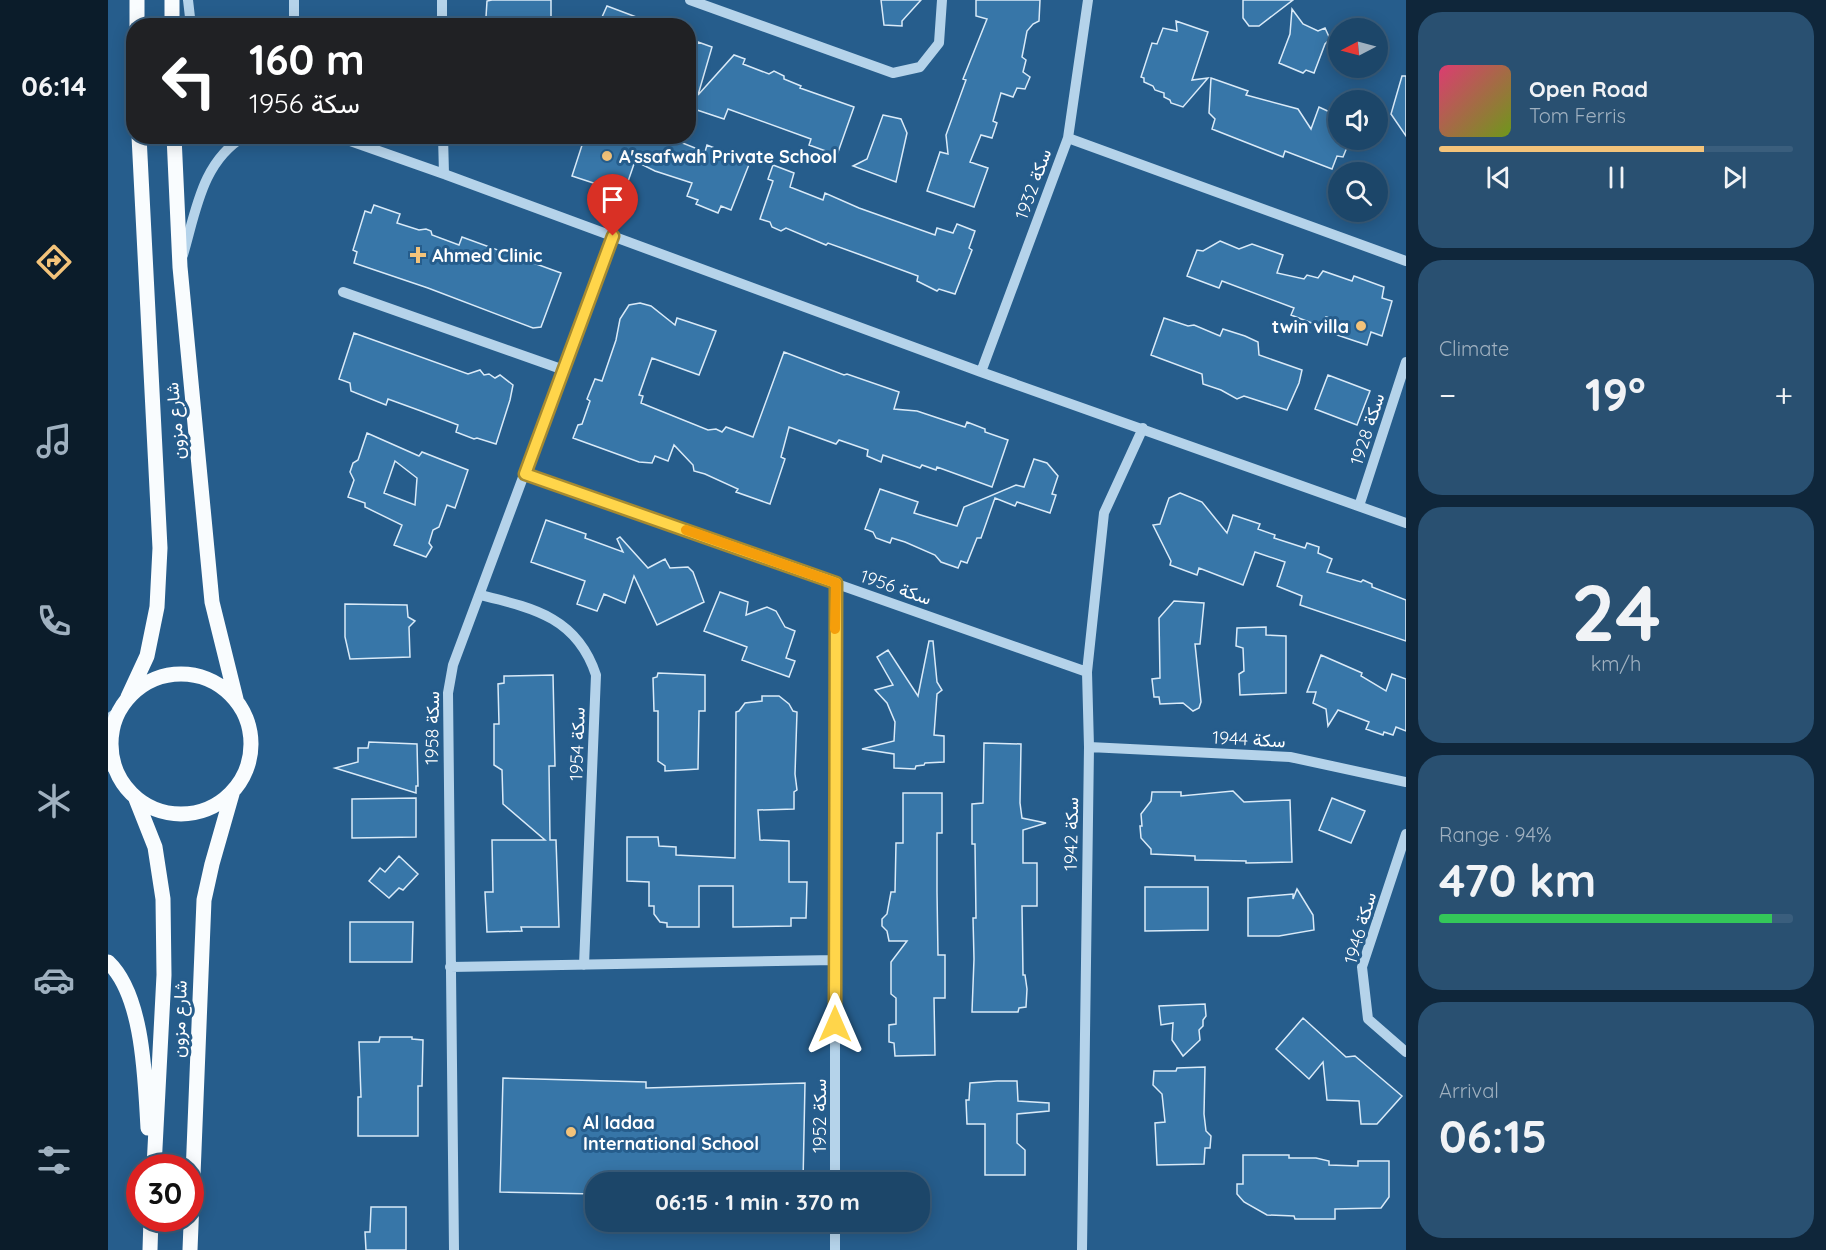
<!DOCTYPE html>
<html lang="en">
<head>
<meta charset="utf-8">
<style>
	body { margin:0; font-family:Quicksand,Vazirmatn,sans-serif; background:#295071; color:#f1f3f6; height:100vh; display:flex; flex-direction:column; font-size:22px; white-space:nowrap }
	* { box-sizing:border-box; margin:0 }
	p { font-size:20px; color:#a0b1c0 }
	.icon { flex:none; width:33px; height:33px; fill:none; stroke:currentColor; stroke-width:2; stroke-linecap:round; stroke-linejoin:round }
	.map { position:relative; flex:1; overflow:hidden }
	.side { display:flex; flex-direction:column; gap:12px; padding:12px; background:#0f263a; width:420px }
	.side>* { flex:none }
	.hud { position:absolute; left:18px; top:18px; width:570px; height:126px; border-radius:24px; box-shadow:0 3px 15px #0003,0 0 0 2px #3a5e7d; background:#202124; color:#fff; overflow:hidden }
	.needle { width:39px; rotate:264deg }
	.tools { position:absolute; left:1220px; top:18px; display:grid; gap:12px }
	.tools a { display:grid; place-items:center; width:60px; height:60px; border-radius:50%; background:#1c4669; box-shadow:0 3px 15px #0003,0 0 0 2px #3a5e7d; font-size:30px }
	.speed { position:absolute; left:18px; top:1154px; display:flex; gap:12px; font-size:30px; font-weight:700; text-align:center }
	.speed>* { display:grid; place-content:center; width:78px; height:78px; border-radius:50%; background:#1c4669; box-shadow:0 3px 15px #0003,0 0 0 2px #3a5e7d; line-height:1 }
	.speed .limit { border:9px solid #d22; background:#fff; color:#111 }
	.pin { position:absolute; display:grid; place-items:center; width:51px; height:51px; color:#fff; margin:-62px -26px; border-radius:50% 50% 50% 0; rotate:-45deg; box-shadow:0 0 6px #0007 }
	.pin .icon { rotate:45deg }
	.me { position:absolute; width:66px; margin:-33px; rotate:0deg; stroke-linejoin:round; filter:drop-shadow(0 0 4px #0008) }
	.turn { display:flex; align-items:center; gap:21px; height:126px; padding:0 24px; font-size:27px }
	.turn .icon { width:78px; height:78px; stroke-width:2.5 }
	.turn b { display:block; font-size:42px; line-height:51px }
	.big { font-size:45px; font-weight:700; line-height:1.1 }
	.side .widget { flex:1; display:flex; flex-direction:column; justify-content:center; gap:9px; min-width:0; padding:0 21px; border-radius:24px; background:#295071 }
	.side .dial { align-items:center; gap:0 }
	.dial b { font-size:78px; line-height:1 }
	.song { display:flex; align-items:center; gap:18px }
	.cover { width:72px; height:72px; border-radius:9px; background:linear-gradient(135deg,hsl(340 70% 55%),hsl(80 70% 35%)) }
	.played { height:6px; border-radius:3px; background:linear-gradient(90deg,#f3c37a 75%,#3a5e7d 75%) }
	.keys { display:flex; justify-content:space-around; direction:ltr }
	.heat { display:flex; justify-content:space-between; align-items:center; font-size:33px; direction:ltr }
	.charge { height:9px; border-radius:4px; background:linear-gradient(90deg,#34c759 94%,#3a5e7d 0) }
	.trip { position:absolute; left:477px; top:1172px; width:345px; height:60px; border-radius:24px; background:#1c4669; box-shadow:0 3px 15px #0003,0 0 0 2px #3a5e7d; font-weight:700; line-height:60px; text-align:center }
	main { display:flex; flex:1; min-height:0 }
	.tab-bar { display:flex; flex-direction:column; width:108px; justify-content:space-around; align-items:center; background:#0b1c2a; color:#a0b1c0 }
	.tab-bar .icon { width:42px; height:42px }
	.tab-bar .active { color:#f3c37a }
	.tab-bar b { font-size:27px; color:#f1f3f6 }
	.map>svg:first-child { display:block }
	.building { fill:#3776a8; stroke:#d9eaf8; stroke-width:1.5; fill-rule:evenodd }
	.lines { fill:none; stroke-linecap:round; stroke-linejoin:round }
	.minor { stroke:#b5d3ea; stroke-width:10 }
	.major { stroke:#f9fcfe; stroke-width:15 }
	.route-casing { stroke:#a68a30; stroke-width:15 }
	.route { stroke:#ffd54a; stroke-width:10 }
	.slow { stroke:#f59e0b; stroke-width:10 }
	.poi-dot { fill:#f3c37a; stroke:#265d8c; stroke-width:2 }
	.labels { text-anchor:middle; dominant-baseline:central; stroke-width:6; stroke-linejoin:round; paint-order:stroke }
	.poi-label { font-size:18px; font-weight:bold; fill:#fff; stroke:#265d8c; text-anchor:start }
	.street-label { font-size:18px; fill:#fff; stroke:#265d8c }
</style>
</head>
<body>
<main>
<nav class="tab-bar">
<b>06:14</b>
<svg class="icon active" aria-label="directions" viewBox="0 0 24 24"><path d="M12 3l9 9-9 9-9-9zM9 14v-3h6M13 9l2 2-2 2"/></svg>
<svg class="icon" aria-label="music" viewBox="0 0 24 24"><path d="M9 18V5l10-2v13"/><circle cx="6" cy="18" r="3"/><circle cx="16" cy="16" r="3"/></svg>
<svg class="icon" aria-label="phone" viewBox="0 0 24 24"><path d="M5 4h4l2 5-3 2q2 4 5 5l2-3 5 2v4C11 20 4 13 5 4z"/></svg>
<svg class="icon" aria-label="climate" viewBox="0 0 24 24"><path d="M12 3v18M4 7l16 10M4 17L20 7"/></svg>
<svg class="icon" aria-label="car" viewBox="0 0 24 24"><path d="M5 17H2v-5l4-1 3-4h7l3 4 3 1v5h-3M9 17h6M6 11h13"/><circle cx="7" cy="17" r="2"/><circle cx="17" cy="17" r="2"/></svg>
<svg class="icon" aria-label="filters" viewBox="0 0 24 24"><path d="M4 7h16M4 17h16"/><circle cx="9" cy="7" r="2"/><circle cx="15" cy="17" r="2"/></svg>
</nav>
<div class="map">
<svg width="1298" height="1250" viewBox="0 0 1298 1250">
	<rect width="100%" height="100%" fill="#265d8c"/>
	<path class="building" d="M384,0H443V26H383V18L378,17L379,1Z
		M773,0H813L794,21V26L776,25Z
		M868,0H932L931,21L925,24L919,31L914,57L918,60L915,72L922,77L917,89L909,88L905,97L893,93L885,121L889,123L884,138L873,135L862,162L880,168L866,207L819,191L832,152L840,154L838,135L858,80L855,79L879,19L868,16Z
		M1135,0H1185L1151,26H1141L1135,18Z
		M499,6L547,24V26H490Z
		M1184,9L1195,24L1210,31L1217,28L1222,39L1217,44L1206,73L1198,70L1195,73L1171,63L1182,34Z
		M1068,21L1100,32L1084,80L1100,78L1075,107L1063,103L1062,100L1056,97V93L1047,90L1045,86L1036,82V78L1033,77L1044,43L1049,44L1055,28L1069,31Z
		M590,42L604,47L590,95L626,55L637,59L635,64L661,74L666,71L676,76V79L693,86L692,88L746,107L729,155L701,145L703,139L620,109L616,119L586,109L585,114H580V74Z
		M1294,76H1298V136L1283,114Z
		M1103,78L1140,91L1138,95L1190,109L1203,129L1211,107L1226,114L1223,122L1230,123V140H1242L1235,157L1229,156L1224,169L1177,151L1175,157L1104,129L1107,119L1101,113Z
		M775,115L793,119L799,133L788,182L745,166L759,159Z
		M477,136H557L597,152L599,145L642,162L623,210L613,206L610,213L588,204L590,200L579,196L584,183L547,171L527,161L516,193L464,176Z
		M665,165L686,173L682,187L715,200L717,193L751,208L827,235L829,228L845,233L849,224L867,231L861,248L864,250L847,294L831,289L829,291L809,281L810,276L753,255L720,243L718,245L678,228L673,231L664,227L662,222L652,219L665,181L660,179Z
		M266,205L292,214L289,223L311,230L318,229L323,231L324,235L351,245L354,237L453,273L433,327L425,328L320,288L246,263L249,252L245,250L257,211L263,213Z
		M1112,241L1131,249L1144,244L1175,255L1169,273L1196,279L1199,275L1210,278L1215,271L1244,281L1246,276L1276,287L1274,298L1284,301L1274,336L1263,332L1259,345L1226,334V331L1220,329L1222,318L1218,317L1214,327L1183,315L1186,308L1114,281L1111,288L1079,276L1089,250L1095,251Z
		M532,303L543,306L567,325L569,318L608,331L591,375L544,358L531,395L535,396L533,403L600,430L608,429L614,432L618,427L645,437L676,352L736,375L739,374L791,392L786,409L809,411L857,427L859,422L877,429V432L900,440L884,487L829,467L828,470L814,465L812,468L775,455L773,462L759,456L760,450L731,440L728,444L681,427L673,457L677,459L662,504L628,492L630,489L597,474L586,471L585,465L566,445L560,461L547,456L544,463L531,462L465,438L470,425L474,424L482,401L479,399L487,379L494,381L508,340L512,319L521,305Z
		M1056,318L1080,326L1086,325L1112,336L1115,329L1137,336L1150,342L1151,355L1194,370L1191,383L1179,410L1136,396L1129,399L1113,390L1095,384L1094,374L1043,355Z
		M246,333L360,374L372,370L376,375L381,374L387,378L392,375L405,385L402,400L388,444L369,438L366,439L348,432L350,425L313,411L280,399L278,405L243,391L242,383L231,379Z
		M1220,375L1262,391L1249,425L1207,409Z
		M259,433L311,456L314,452L360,470L347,508L339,505L331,527L325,530L321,543L324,547L318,557L286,545L294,525L257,507V503L240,497L246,480L242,472L245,463L250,460ZM287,461L309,478L307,505L276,493Z
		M926,459L939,463L950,476L944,494L948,495L942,513L909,502L907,506L887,498L873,538H869L859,563L853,561L850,568L833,562L827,555L797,542L784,538L782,543L768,538L765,532L757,529L772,489L810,502L806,513L849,526L856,507L908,485L916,487Z
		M1072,493L1094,502L1119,533L1125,515L1152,524L1150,529L1167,535L1166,538L1197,548L1199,543L1211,547L1210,553L1224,559L1219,572L1253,582L1255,580L1264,584V587L1298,600V641L1192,605L1194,596L1169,586L1177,562L1147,552L1135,585L1091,568L1089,575L1062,565L1063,561L1045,525L1052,524L1061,498Z
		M438,520L478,534L477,538L515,552L509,539L512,537L540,568L557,559L562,568L580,567L585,572L596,602L549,625L526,576L517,603L496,594L489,611L469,604L477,581L423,562Z
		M612,592L640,602L638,615L659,607L668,611L677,627L687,631L678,658L687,661L681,677L634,660L639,647L596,631Z
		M1066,601L1096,603L1092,644H1087L1093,702L1091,708L1085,711L1075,703L1052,704L1051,697H1046L1044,679L1052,678L1051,618Z
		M237,604L299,605L300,617L307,621L301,627L302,657L242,659L237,637Z
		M1158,627V635L1178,636V693L1132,695L1131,674L1136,671L1135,648L1128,646L1129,628Z
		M821,641H825L829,682L834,690L829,694L826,735L836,736V762L817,763L816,765L808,766L807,769L786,768V754L754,749L786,741L787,722L779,703L767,690L785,685L769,657L780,650L810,696Z
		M1213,655L1254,673L1253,676L1278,691L1284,674L1298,679V731L1288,727L1285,735L1276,732L1275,735L1258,729L1261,722L1230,710L1220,726L1218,709L1205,703L1208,692H1199Z
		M550,673L597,675V711H591L590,769L557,771V766L550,761V711H546L545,678L549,677Z
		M445,675L447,766H441L442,840H448L451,927H413L414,931L379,932L377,892H385L384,840H437L395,804L394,770L386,765V724H391L390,684L396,683V676Z
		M654,696H671L681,704L685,711L689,712L687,774L689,790L686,792V809L650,810L652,840L681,841V882H699L698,918H683V926L625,927V886H591V927H559V923L552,922L546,914V906H541V882L519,881V837H550L551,846L568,847V855L627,858L628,712L631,711L637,703L654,701Z
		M261,742L309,744L310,786H308V793L227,768L250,762V748H260Z
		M876,743L913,744L912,803L914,818L938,823L915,830V863H929V906H914L915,975H917L919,989L918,1007L911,1008L910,1012H864L866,959L865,918H868L867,844H864V804L875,803Z
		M1125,791L1136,802L1182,800L1184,862L1138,863V861L1087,860V856L1043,854V849L1033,838L1032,826H1034L1033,814L1043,801L1044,792H1073V796Z
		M795,793H834V833H829V892L830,955H837V998H826L827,1055L787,1056L786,1043L781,1042V1025L788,1024V998L783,994V962L799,941H781L779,931L774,926V919L779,914L783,892H787L788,843H795Z
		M308,798V837L244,838V799Z
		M1224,798L1257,811L1243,843L1211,830Z
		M291,856L310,874L295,890L291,888L281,898L261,881L272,868L277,872Z
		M1037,887H1100V930L1037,931Z
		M1189,889L1205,915L1206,930L1171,936H1140V898L1185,894V899Z
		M242,922H305L304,962H242Z
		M1097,1004L1098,1016L1095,1020V1026L1091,1030L1092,1040L1075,1056L1064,1040L1065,1023L1053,1025L1051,1006Z
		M1195,1018L1238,1057L1247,1056L1294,1096L1269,1124H1253L1251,1101L1219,1100L1215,1062L1201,1079L1168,1049Z
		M272,1037H304V1039L315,1040L314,1086H310V1136H250V1097H253L251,1042H271Z
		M1097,1067L1096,1114L1098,1131L1103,1136L1102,1148H1097L1096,1164L1049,1165L1047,1123L1057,1122L1054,1094L1045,1085L1046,1071H1068L1069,1068Z
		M395,1078L538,1082V1088L697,1083L695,1182H488V1194L392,1192Z
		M889,1081H909L910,1101L941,1103V1111L909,1114V1143L917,1150V1175H877V1124H859L858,1100H861L862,1083Z
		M1135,1155H1181V1158H1208L1221,1161V1165L1250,1166V1161H1281V1197L1273,1208L1227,1209V1219H1187L1186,1216L1159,1215L1136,1202L1129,1194V1184H1135Z
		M263,1207H298V1250H258L257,1232H262Z"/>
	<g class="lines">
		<path class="minor" d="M80,0L83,26
			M186,0V26
			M334,0V26
			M582,0L785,73L812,67L831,43L834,0
			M228,136L336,174L873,372L1298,523
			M335,136L336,174
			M960,138L1298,261
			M75,255C88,211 94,161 137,136
			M235,292L456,370
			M873,372L960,138L980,0
			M417,474L979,672
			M1251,506L1298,362
			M372,595C425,608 469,617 488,675L476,965
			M0,719L11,711
			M981,747L1182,757L1298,782
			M0,766L7,769
			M1298,834L1254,967L1260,1019L1298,1052
			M342,967L727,960
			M727,1182V583
			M727,1221V1250
			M346,1250L340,693L345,665L505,236
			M974,1250L981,747L979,672L996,513L1035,428"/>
		<path class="major" d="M29,0V26
			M64,0V26
			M66,136L72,267L104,602L128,699
			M3 744a70 70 0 1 1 140 0a70 70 0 1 1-140 0Z
			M20,697L39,656L49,607L52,548L31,136
			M28,799L47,847L55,899L56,975L46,1167
			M0,962C36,996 37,1081 40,1128
			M42,1250L43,1218
			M82,1250L96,900L104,864L124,794"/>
	</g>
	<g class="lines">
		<defs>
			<path id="route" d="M505,236L417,474L728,583L727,1024"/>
		</defs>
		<use href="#route" class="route-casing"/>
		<use href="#route" class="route"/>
		<path class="slow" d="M578,530L728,583L727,629"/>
	</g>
	<g class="poi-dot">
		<circle cx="499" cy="156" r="6"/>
		<path d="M307 246h6v6h6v6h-6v6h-6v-6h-6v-6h6z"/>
		<circle cx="1253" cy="326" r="6"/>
		<circle cx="463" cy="1132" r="6"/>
	</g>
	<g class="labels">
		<g class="poi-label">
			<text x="511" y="156">A'ssafwah Private School</text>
			<text x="324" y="255">Ahmed Clinic</text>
			<text x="1241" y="326" text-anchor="end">twin villa</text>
			<text x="475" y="1122">Al Iadaa<tspan x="475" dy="21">International School</tspan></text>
		</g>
		<g class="street-label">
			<text transform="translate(925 184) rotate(-70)">سكة 1932</text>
			<text transform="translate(67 421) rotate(-95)">شارع مزون</text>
			<text transform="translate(1259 429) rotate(-72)">سكة 1928</text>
			<text transform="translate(788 587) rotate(19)">سكة 1956</text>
			<text transform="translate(324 728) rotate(-89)">سكة 1958</text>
			<text transform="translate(1141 739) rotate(3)">سكة 1944</text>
			<text transform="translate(469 744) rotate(-88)">سكة 1954</text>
			<text transform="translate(963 834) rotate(-89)">سكة 1942</text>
			<text transform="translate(1252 928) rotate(-74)">سكة 1946</text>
			<text transform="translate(71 1019) rotate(-88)">شارع مزون</text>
			<text transform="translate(711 1116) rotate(-90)">سكة 1952</text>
		</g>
	</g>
</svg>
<div class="tools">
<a><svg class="needle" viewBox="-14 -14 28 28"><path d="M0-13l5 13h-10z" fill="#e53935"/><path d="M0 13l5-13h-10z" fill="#a0b1c0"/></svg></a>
<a><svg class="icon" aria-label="sound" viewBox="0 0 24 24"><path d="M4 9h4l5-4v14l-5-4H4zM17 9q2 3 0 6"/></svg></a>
<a><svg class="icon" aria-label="search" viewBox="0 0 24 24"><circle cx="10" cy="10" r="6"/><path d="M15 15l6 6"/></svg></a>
</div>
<div class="speed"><div class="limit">30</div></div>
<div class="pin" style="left:505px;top:236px;background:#d93025"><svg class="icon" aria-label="arrive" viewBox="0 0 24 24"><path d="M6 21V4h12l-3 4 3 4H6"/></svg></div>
<svg class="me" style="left:727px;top:1024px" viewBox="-20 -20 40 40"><path d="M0-17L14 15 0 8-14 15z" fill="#ffd54a" stroke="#fff" stroke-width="4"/></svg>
<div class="trip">06:15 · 1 min · 370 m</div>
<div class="hud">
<div class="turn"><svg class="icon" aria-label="left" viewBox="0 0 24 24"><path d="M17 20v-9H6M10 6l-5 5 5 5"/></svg><div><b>160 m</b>سكة 1956</div></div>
</div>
</div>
<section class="side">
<div class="widget">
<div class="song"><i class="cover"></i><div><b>Open Road</b><p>Tom Ferris</p></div></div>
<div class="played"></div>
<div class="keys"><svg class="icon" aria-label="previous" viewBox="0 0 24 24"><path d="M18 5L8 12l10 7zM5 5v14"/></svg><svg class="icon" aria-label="pause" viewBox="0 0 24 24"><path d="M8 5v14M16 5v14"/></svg><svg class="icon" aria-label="next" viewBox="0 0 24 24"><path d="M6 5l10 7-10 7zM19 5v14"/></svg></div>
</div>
<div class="widget"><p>Climate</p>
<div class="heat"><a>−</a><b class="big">19°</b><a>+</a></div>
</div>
<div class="widget dial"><b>24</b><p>km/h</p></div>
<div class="widget"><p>Range · 94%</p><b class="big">470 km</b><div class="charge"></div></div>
<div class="widget"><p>Arrival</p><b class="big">06:15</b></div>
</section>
</main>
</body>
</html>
